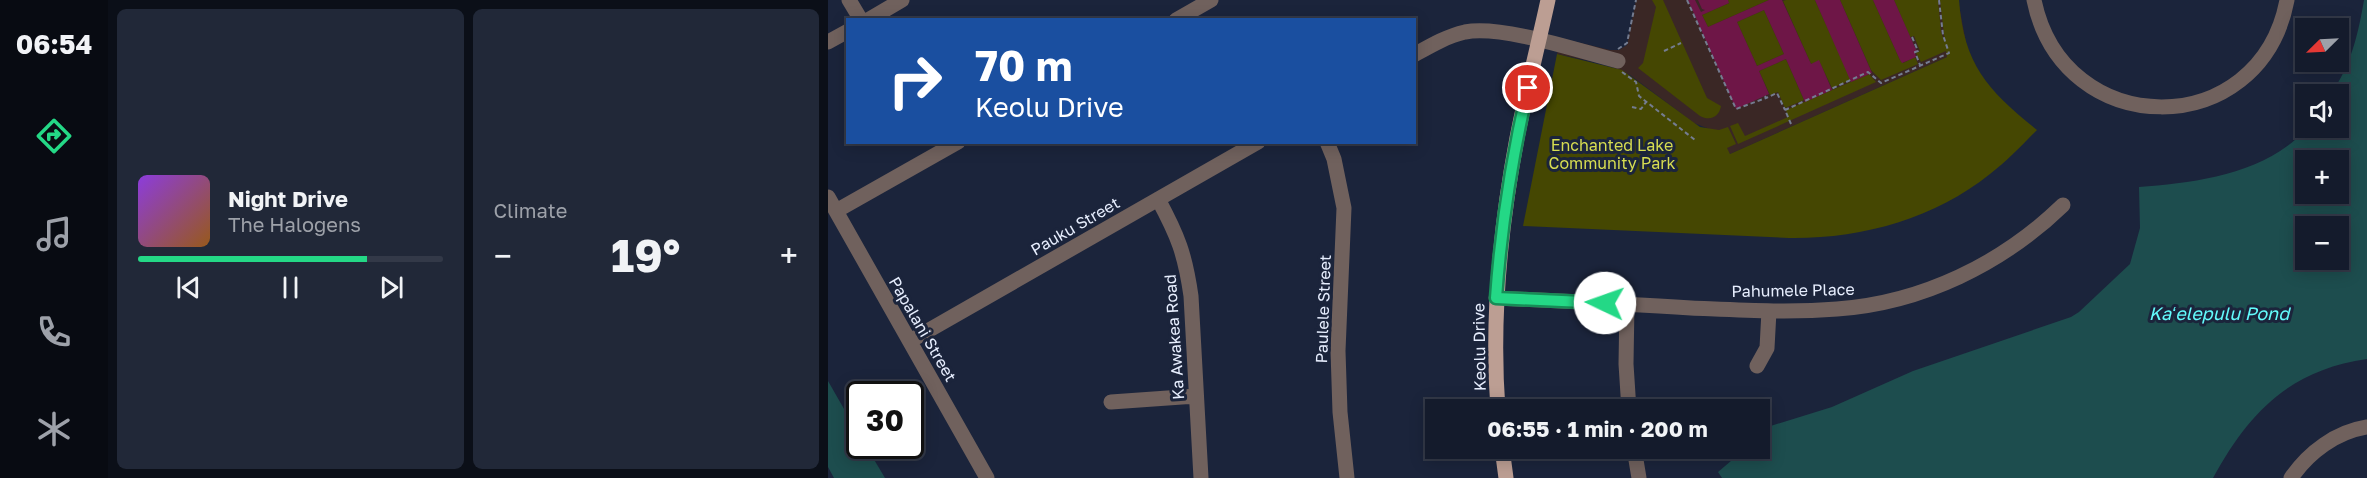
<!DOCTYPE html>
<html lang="en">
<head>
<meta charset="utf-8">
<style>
	body { margin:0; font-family:"Golos Text",sans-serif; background:#212838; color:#f1f3f6; height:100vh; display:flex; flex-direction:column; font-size:22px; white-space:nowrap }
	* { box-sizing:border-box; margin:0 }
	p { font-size:20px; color:#9da1a9 }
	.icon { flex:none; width:33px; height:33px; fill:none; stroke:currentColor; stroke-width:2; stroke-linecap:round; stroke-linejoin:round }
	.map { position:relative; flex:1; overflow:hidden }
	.panel { display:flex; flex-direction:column; gap:9px; padding:9px; background:#0b0f18; width:720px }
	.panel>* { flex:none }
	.top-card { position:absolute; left:18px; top:18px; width:570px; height:126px; border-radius:0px; box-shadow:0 3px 15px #0003,0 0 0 2px #333948; background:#1a4fa0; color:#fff; overflow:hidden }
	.needle { width:39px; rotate:246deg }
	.tools { position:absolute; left:1467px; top:18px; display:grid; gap:12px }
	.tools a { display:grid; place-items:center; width:54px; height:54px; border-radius:0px; background:#141b2c; box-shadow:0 3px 15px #0003,0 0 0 2px #333948; font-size:30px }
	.speed { position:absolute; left:18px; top:381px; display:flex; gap:12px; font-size:30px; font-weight:700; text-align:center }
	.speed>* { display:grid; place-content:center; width:78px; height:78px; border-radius:50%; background:#141b2c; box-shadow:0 3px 15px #0003,0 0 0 2px #333948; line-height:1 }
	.speed .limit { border:3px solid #111; border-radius:9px; background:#fff; color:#111 }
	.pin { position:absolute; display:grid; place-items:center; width:51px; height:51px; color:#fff; margin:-26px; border:3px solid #fff; border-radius:50%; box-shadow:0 2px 6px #0007 }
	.me { position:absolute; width:66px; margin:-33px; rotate:273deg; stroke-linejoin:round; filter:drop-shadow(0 0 4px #0008) }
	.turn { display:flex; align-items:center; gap:21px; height:126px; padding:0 30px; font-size:27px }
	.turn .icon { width:78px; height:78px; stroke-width:2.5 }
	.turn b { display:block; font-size:42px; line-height:51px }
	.big { font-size:45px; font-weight:700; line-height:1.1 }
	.panel .tile { flex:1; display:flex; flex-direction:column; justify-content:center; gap:9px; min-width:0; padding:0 21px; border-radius:9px; background:#212838 }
	.song { display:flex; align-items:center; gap:18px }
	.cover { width:72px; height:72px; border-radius:9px; background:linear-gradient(135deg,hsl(270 70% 55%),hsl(30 70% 35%)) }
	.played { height:6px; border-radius:3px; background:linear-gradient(90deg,#24d886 75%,#333948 75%) }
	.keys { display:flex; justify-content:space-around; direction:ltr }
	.heat { display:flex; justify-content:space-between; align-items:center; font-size:33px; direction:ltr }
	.panel .tiles { flex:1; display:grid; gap:9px; grid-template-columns:repeat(2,1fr) }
	.trip { position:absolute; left:597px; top:399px; width:345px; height:60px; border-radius:0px; background:#141b2c; box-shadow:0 3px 15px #0003,0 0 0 2px #333948; font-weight:700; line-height:60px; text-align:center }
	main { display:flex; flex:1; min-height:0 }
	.menu { display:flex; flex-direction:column; width:108px; justify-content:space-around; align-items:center; background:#080b12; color:#9da1a9 }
	.menu .icon { width:42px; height:42px }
	.menu .on { color:#24d886 }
	.menu b { font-size:27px; color:#f1f3f6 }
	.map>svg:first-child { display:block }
	.education { fill:#3a2725 }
	.green { fill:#454702 }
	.water { fill:#1d4d4e; fill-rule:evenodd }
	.building { fill:#6e1647; fill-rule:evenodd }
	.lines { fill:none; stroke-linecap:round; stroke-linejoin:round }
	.path { stroke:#747c90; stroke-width:2; stroke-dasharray:4.5 3; stroke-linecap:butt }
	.minor { stroke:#70615d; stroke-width:15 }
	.major { stroke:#bc9e93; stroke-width:15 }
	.route-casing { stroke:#178c57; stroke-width:15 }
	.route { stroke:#24d886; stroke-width:10 }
	.labels { text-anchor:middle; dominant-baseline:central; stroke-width:6; stroke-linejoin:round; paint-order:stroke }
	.park-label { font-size:16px; fill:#d7dd51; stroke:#1b243b }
	.street-label { font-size:16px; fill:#e7eefe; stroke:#1b243b }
	.water-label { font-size:18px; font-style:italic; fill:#63fbfc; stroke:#1b243b }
</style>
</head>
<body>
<main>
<nav class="menu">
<b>06:54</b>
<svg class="icon on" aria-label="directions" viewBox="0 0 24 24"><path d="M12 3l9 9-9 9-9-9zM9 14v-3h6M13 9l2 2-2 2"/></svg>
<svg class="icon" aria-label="music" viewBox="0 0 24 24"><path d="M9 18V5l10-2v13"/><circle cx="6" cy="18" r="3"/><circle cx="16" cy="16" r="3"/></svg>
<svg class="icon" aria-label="phone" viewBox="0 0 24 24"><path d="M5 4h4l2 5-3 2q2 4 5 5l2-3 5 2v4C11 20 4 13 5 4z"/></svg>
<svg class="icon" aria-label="climate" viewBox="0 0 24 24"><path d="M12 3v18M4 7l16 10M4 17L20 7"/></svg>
</nav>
<section class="panel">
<div class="tiles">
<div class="tile">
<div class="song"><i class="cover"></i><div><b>Night Drive</b><p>The Halogens</p></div></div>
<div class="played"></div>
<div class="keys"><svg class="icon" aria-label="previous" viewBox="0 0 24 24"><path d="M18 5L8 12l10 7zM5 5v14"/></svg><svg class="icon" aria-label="pause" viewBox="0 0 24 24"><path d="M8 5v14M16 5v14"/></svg><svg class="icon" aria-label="next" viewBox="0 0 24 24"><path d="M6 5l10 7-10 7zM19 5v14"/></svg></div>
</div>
<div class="tile"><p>Climate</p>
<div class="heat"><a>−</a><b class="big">19°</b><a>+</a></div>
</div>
</div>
</section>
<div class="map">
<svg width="1539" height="478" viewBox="0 0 1539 478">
	<rect width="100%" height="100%" fill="#1b243b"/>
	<path class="education" d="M808,0H1130L1139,48L902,154L884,130L866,123L802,75L781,65L729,54L732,38L782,50H791L799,45Z"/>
	<path class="green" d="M824,0H835L879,98L893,106C891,118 881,121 872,116L810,68L815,63L828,7Z
		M900,0H941L880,27L874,15L901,3Z
		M958,0H987L1023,80L1004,88L991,61L983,64L955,1Z
		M1012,0H1045L1072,60L1075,63L1087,57L1090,64L1053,80L1043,70Z
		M1066,0H1110L1113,32L1117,43L1112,0H1131C1136,66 1160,90 1209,130C1194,145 1179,161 1162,174C1106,219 1033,239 961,238L695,226L729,54L794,70L872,127L891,130L900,127L908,144L899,148L902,154L1119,57L1118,51L1093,62L1088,53L1092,51L1086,36L1082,37Z
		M936,10L956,54L929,66L909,22Z
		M958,59L976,100L957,108L950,92L942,95L931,71Z
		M1041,74L1048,82L910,144L902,126L910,123L917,136L960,117L958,110Z"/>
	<path class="water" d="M1536,0H1539V359C1462,370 1421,412 1385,478H894L890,472L917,449L932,448L933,429L1004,407L1085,371L1243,317L1251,312L1302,264L1312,228L1311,187C1368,183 1439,174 1479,128H1510V94H1503C1523,65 1530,35 1536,0ZM1478,160H1510V194H1478ZM1478,226H1510V260H1478Z
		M0,381L31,435L32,446H38L57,478H6L0,467Z"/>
	<path class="building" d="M860,0H867L873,12L877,10L874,9L870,0H900L901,3L874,15L880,27L941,0H954L983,64L991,60L1004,90L977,102L958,59L931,71L941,94L908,109ZM936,10L956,54L929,66L909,22Z
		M987,0H1012L1044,73L1023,82Z
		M1045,0H1066L1089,52L1087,53L1088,57L1074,63L1072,60Z"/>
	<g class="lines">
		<path class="path" d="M859,0L908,109L938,98
			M1084,37L1090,51L1087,52L1092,65
			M790,49L799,43L808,0
			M836,51L853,43
			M794,72L808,82L811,96L867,140
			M937,96L938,98L949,93L957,110
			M804,107L813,109L818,102
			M963,124L957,110L1040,72L1053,83L1121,53L1115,35L1111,0"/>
		<path class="minor" d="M21,0L33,20
			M1206,0C1235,142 1432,143 1459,0
			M40,20L74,0
			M348,20L383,0
			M0,42L20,31
			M586,55C602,46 619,36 637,32C675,25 751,51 790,61
			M499,142L506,159L516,208L510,351L512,412L519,478
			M0,197L159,478
			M330,199C350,236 357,254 363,296L373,478
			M8,211L130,142
			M668,298C733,301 798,304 863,308C912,310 960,313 1009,309C1094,303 1174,264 1235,205
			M799,304L798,364L801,410
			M82,341L430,142
			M929,366L939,348L941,311
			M283,402L368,396
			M806,448L811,478
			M1463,478C1481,452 1508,432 1539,427"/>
		<path class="major" d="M670,410C663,318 672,228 689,138C698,92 710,46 720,0
			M674,448L678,478"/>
	</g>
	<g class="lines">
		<defs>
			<path id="route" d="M700,88C684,157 673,227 668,298L777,303"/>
		</defs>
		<use href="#route" class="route-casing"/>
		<use href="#route" class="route"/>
	</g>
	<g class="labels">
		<g class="park-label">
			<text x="784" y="145">Enchanted Lake<tspan x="784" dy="18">Community Park</tspan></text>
		</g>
		<g class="street-label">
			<text transform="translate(247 226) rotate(-30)">Pauku Street</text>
			<text transform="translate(965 290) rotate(-1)">Pahumele Place</text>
			<text transform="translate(495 309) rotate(-88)">Paulele Street</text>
			<text transform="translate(95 329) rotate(60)">Papalani Street</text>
			<text transform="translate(346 337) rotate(-94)">Ka Awakea Road</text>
			<text transform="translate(651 347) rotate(-91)">Keolu Drive</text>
		</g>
		<g class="water-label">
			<text x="1391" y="313">Kaʻelepulu Pond</text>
		</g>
	</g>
</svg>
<div class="tools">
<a><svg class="needle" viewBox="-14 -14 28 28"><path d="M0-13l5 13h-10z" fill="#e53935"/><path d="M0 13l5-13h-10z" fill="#9da1a9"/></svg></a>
<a><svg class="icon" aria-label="sound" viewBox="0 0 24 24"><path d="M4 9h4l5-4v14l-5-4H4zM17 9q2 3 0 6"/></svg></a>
<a>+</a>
<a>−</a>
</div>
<div class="speed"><div class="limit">30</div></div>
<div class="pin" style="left:700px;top:88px;background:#d93025"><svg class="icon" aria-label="arrive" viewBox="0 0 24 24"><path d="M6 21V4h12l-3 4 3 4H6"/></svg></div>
<svg class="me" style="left:777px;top:303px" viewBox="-20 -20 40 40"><circle r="19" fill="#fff"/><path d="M0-13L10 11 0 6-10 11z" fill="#24d886"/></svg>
<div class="trip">06:55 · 1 min · 200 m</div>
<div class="top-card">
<div class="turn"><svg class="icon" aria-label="right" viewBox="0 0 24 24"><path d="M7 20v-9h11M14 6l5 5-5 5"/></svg><div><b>70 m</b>Keolu Drive</div></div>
</div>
</div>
</main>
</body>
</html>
